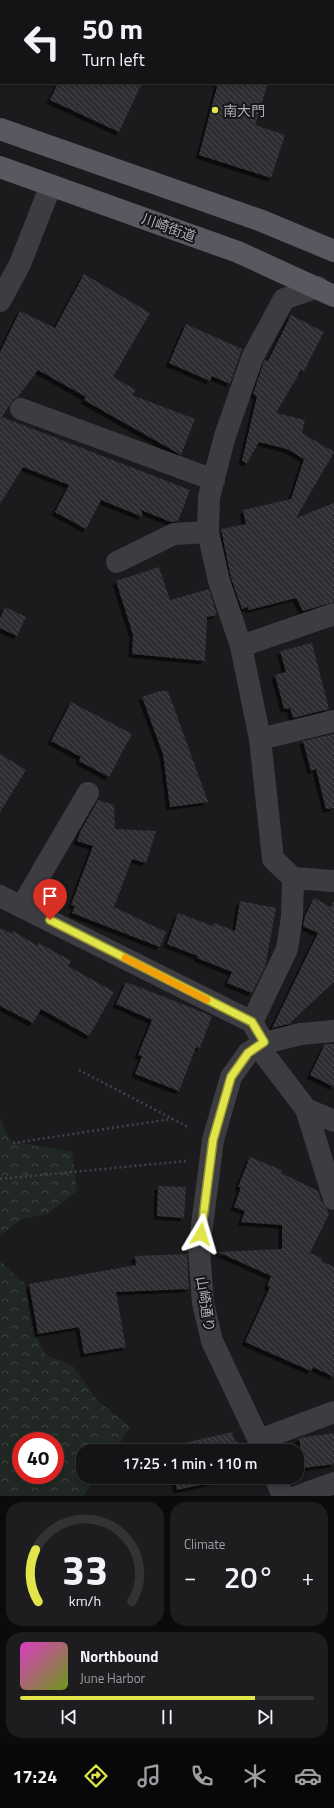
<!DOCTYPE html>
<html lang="en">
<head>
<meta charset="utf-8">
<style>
	body { margin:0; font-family:"Titillium Web","Noto Sans JP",sans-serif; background:#1d1d1f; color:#f1f3f6; height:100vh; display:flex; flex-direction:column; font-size:15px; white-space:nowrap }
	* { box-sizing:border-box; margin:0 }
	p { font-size:13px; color:#9d9ea1 }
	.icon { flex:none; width:22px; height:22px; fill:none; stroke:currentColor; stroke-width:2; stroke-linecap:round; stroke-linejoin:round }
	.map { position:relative; height:1496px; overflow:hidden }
	.drawer { display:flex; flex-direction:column; gap:6px; padding:6px; background:#0b0b0c; flex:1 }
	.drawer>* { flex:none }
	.hud { position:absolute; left:0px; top:0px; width:334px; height:84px; box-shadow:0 2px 6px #0003,0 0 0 1px #333335; background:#141416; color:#f1f3f6; overflow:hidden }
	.speed { position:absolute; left:12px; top:1432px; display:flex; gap:8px; font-size:20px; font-weight:700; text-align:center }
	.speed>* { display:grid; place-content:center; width:52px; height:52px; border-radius:50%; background:#141416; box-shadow:0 2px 6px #0003,0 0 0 1px #333335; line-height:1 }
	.speed .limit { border:6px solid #d22; background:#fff; color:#111 }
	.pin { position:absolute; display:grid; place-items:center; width:34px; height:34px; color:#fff; margin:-41px -17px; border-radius:50% 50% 50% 0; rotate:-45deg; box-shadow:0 0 4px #0007 }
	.pin .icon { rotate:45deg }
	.me { position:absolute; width:44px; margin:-22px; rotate:7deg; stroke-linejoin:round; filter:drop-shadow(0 0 3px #0008) }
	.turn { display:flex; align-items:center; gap:14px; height:84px; padding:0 16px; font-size:18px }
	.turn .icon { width:52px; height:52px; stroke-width:2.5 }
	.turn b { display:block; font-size:28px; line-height:34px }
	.big { font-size:30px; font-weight:600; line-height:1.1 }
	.drawer .tile { flex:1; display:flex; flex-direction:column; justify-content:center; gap:6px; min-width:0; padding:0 14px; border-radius:16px; background:#1d1d1f }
	.drawer .dial { align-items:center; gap:0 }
	.dial svg { height:104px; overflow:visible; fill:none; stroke:#333335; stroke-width:7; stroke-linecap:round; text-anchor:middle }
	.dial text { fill:#f1f3f6; stroke:none }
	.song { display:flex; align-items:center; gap:12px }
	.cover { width:48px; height:48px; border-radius:6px; background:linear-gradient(135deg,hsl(310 70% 55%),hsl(80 70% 35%)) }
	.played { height:4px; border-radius:2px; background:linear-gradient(90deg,#e2e54a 80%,#333335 80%) }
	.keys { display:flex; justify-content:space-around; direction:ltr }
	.heat { display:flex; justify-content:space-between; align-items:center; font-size:22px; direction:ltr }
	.drawer .tiles { flex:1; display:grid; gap:6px; grid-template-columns:1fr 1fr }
	.tile:last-child { grid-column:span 2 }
	.trip { position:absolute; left:76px; top:1444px; width:228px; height:40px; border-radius:16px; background:#141416; box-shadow:0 2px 6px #0003,0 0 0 1px #333335; font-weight:600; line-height:40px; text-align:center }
	.dock { display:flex; height:64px; justify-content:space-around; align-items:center; background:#080809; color:#9d9ea1 }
	.dock .icon { width:28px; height:28px }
	.dock .active { color:#e2e54a }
	.dock b { font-size:18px; color:#f1f3f6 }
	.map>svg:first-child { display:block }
	.forest { fill:url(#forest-crowns); fill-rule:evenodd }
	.building { fill:url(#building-back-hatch); filter:url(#shadow) }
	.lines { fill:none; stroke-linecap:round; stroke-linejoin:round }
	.path { stroke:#424248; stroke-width:2.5; stroke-dasharray:2 3; stroke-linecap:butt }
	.minor { stroke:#3d3c41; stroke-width:22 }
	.major { stroke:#595860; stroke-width:22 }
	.route-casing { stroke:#939530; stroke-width:10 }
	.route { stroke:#e2e54a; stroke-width:7 }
	.slow { stroke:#f59e0b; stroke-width:7 }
	.poi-dot { fill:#e2e54a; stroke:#161618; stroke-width:1.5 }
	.labels { text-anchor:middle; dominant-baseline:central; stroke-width:4; stroke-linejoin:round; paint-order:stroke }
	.poi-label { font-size:14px; fill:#afaebb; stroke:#161618; text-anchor:start }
	.street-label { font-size:14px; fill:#afaebb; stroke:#161618 }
</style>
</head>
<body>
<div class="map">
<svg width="334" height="1496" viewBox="0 0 334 1496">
	<defs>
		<pattern id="forest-crowns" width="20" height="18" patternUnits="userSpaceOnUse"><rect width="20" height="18" fill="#212824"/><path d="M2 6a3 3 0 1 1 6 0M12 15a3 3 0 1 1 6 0" fill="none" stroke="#3f4542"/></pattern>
		<pattern id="building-back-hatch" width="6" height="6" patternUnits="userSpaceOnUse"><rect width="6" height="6" fill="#2f2e31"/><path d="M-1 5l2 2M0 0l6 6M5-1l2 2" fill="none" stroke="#4b4a4d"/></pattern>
		<filter id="shadow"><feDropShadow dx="-3.5" dy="3.5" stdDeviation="0" flood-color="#0009"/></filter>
	</defs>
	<rect width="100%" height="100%" fill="#1b1b1d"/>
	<path class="forest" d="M0,1118L10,1141L72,1152L77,1191L47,1214L21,1219L0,1236Z
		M0,1261L26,1285L35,1334L46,1355L72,1365L98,1401L130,1427L115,1451H83V1477H97L83,1496H0ZM21,1441H55V1475H21Z"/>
	<path class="building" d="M58,83H142L119,132L50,100Z
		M218,83H268L255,125L285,135L271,178L199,155Z
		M84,274L150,313L113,377L136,390L132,395L195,419L181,455L84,400L86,397L38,370L17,398L13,400L2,417L190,490L178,521L171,522L141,510L143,517L101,500L86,529L55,512L69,485L23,467L0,504V352L20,311L55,328Z
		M291,315L324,332L304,371L301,370L276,413L305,420L302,433L334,452L296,518L334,503V602L303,611L296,598L249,610L248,607L242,609L231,578L221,529L246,524L243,510L291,499L304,459L287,449L259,442L247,463L242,461L257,396L253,394L264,361L265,360L268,361Z
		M186,324L242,349L230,384L212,376L210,381L169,363Z
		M159,567L170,600L209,589L217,615L207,617L205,661L132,654L133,635L116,581Z
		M5,607L26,617L17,636L0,628V618Z
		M312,643L329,709L293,718L290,708L284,709L275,675L286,672L280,651Z
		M160,691H168L208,802L170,807L163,754L142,697Z
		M71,702L132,734L109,777L79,761L81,757L51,741Z
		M334,734V808L326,809L316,769L311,771L303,741Z
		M0,754L26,770L0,812Z
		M98,800L114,805L115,829L156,831L146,863L132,859L114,907L166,932L160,947L72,913L75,906L71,905L93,846L77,841L81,830Z
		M314,898L331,907L334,900V982L289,1024L272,1028L318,933L303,926L305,916Z
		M240,901L276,908L265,967L252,993L227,983L232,972L197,958L198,956L167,944L178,913L213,926L214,923L235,931Z
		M0,928L12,934L13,931L38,946L39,943L71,961L68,966L114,992L89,1036L41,1009L33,1023L0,1006Z
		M126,982L212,1016L200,1048L196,1047L179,1091L135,1074L142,1056L138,1055L152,1020L116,1004Z
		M325,1044H334V1087L310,1075Z
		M250,1157L282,1170L281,1173L318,1191L322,1203L327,1209L329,1214L310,1253L322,1258L321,1261L334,1267V1377L313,1367L311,1371L245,1342L270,1287L267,1286L271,1276L218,1252L282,1249V1225L241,1222L245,1211L234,1207L241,1187H238Z
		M158,1186L186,1187L184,1218L157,1216Z
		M187,1254L189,1289L116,1292L126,1347L84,1354L79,1327L38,1334L29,1284L136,1265L135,1256Z
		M232,1432L235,1442L238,1441L240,1451H168L167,1447Z
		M334,1433V1464L304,1468L299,1438Z
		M174,1477H237L177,1490Z"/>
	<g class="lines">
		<path class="path" d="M79,1070L190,1128
			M13,1143L172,1119
			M0,1179L186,1161"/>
		<path class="minor" d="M192,0L194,1
			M311,1L314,0
			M318,287L284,299L253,356L225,436L209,497L208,532L219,581L241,646L260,739L273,859L293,878L334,881
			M0,301L20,264L51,185
			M21,409L214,480
			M117,562L174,534L208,532
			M241,646L334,614
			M260,739L334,721
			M0,896L252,1022L264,1043
			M22,906L88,793
			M252,1022L287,949L292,917L293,878
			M258,1046L306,1109L334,1199
			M306,1109L334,1121
			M259,1440L334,1412
			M264,1451L212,1341L203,1303L199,1249L213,1140L231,1077L248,1053L264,1043L301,1034L334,1031
			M275,1477L283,1496
			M298,1496L334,1483"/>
		<path class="major" d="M0,129L262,221L334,251
			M0,167L238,252L334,296"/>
	</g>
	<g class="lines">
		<defs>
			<path id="route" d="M50,920L252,1022L264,1042L248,1053L231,1077L213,1140L201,1234"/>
		</defs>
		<use href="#route" class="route-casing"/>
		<use href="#route" class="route"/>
		<path class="slow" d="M125,958L207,1000"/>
	</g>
	<circle class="poi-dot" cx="215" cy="110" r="4"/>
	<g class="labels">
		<g class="poi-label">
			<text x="223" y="110">南大門</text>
		</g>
		<g class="street-label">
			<text transform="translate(169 227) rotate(20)">川崎街道</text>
			<text transform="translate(206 1304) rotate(81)">山崎通り</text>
		</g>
	</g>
</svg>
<div class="speed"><div class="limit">40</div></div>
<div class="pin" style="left:50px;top:920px;background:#d93025"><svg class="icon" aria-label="arrive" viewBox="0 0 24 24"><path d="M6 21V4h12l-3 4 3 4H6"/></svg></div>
<svg class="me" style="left:201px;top:1234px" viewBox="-20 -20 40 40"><path d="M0-17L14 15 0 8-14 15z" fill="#e2e54a" stroke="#fff" stroke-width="4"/></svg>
<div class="trip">17:25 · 1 min · 110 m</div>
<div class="hud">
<div class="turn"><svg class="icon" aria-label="left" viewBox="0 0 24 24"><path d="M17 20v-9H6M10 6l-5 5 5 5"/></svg><div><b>50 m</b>Turn left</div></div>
</div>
</div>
<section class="drawer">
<div class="tiles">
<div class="tile dial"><svg viewBox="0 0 100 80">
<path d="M14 69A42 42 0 1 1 86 69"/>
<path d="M14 69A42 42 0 0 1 12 29" stroke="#e2e54a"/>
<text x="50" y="56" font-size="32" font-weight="700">33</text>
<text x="50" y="72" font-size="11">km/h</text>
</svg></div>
<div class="tile"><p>Climate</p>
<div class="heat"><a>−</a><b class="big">20°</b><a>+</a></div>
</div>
<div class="tile">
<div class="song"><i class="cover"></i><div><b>Northbound</b><p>June Harbor</p></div></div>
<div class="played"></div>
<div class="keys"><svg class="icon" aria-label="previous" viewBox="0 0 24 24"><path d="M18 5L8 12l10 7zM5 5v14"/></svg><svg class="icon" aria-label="pause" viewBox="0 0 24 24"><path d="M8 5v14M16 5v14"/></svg><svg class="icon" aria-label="next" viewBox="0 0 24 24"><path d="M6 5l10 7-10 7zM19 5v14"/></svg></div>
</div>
</div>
</section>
<nav class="dock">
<b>17:24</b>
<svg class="icon active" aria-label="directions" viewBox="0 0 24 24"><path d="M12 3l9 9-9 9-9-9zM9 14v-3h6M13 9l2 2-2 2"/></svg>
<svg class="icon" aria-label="music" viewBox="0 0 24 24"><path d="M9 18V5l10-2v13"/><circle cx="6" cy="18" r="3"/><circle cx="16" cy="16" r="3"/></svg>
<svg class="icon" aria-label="phone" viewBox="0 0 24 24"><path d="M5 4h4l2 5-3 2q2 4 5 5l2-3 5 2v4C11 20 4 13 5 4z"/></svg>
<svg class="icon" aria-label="climate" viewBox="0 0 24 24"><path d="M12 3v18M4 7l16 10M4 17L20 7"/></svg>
<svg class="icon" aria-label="car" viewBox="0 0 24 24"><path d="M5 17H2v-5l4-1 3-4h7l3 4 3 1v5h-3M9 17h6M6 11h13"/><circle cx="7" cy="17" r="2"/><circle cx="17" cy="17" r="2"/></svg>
</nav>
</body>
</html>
